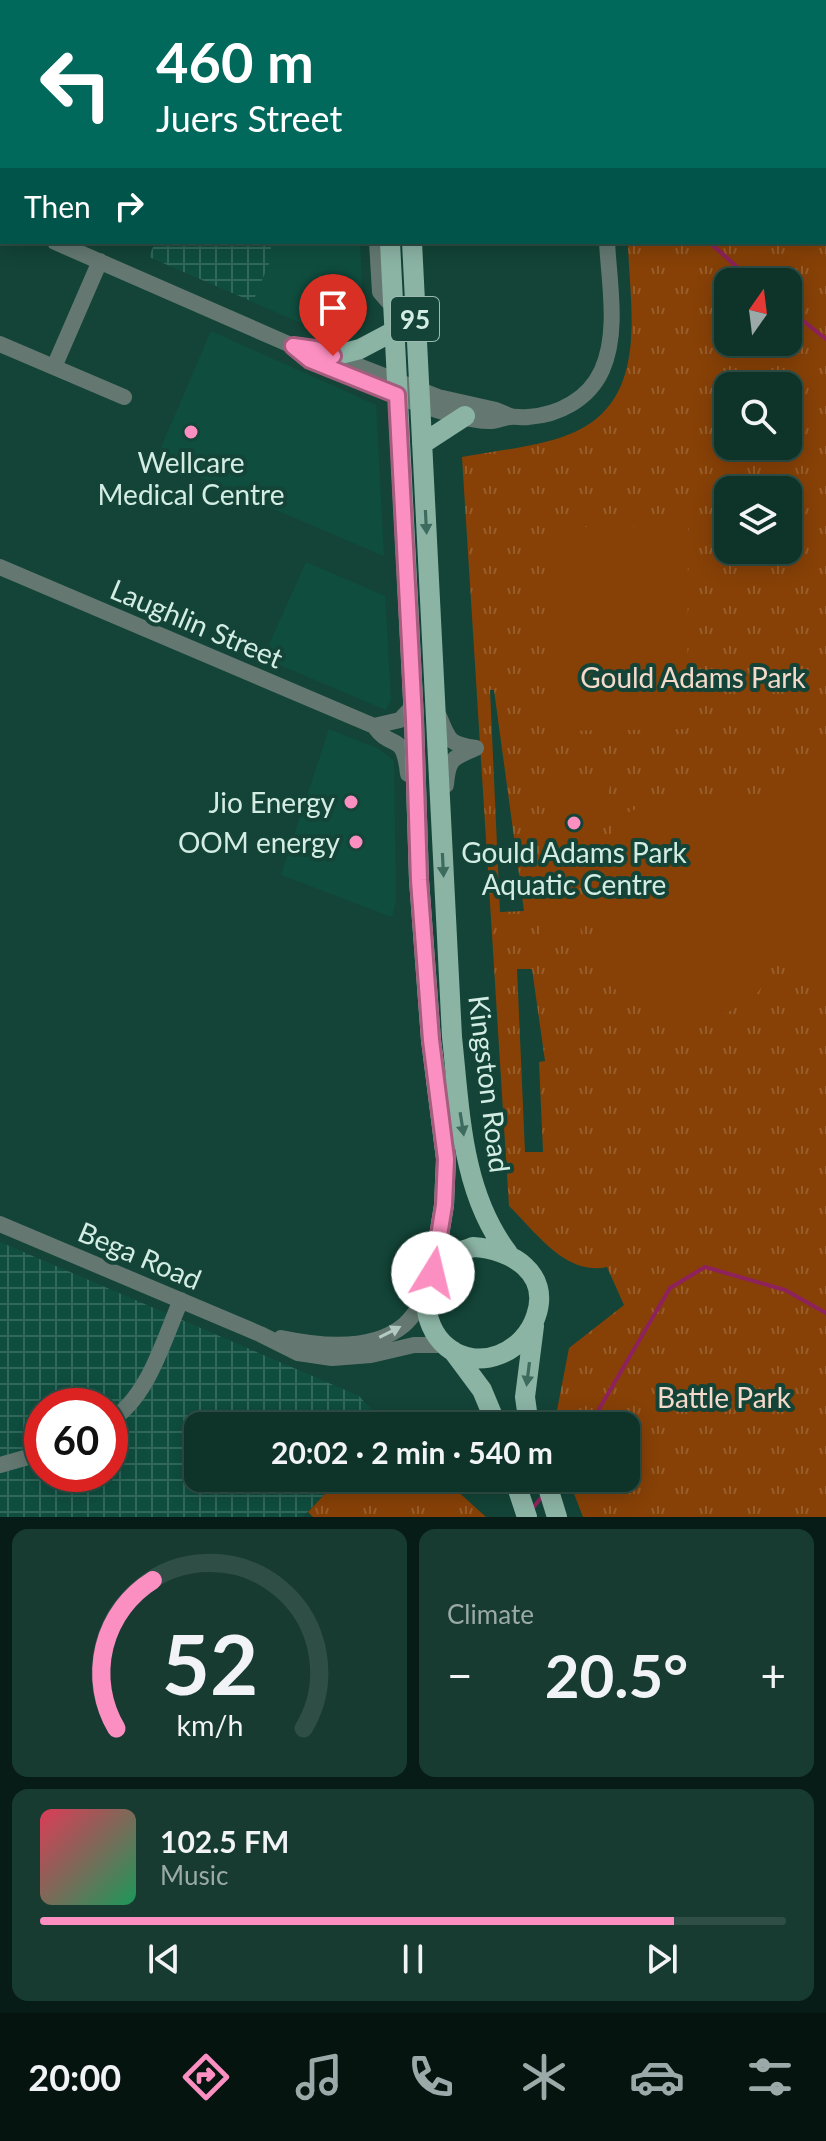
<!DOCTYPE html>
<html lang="en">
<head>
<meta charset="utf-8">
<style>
	body { margin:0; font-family:Lato,sans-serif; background:#173b31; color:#f1f3f6; height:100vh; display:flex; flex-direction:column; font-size:30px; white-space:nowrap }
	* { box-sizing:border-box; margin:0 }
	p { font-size:26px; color:#9baaa8 }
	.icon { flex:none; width:44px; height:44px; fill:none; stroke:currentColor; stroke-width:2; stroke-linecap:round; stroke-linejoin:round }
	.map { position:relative; height:1517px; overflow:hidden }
	.details { display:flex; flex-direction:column; gap:12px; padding:12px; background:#081c17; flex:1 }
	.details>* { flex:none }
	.guide { position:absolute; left:0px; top:0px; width:826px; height:244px; box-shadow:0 4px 20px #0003,0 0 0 2px #2e4e46; background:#00695c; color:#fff; overflow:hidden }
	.needle { width:52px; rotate:14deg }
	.fabs { position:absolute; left:714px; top:268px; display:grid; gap:16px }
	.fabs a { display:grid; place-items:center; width:88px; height:88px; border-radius:16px; background:#0e3329; box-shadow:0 4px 20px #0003,0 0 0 2px #2e4e46; font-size:40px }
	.speed { position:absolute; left:24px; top:1388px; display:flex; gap:16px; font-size:40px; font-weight:700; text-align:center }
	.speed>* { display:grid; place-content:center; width:104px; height:104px; border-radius:50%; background:#0e3329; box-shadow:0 4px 20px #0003,0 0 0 2px #2e4e46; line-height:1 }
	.speed .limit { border:12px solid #d22; background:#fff; color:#111 }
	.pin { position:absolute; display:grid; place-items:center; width:68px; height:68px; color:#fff; margin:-82px -34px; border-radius:50% 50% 50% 0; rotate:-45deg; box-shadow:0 0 8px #0007 }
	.pin .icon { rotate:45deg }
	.me { position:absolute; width:88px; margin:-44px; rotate:9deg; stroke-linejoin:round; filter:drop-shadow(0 0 6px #0008) }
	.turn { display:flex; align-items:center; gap:28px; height:168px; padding:0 24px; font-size:36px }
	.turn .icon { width:104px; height:104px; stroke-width:2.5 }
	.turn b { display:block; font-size:56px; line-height:68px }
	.then { display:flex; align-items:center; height:76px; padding:0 24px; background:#0003; gap:16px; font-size:30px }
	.big { font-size:60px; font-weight:700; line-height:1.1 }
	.details .tile { flex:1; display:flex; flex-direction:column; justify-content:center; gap:12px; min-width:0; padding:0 28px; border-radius:16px; background:#173b31 }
	.details .dial { align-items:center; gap:0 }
	.dial svg { height:208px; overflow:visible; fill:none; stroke:#2e4e46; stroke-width:7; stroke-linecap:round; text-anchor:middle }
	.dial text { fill:#f1f3f6; stroke:none }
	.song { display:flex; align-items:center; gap:24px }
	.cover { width:96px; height:96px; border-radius:12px; background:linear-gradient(135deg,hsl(350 70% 55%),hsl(150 70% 35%)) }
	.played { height:8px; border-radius:4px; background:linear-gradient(90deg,#fc8fc1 85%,#2e4e46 85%) }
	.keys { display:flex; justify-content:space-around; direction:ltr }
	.heat { display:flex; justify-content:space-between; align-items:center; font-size:44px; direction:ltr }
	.details .tiles { flex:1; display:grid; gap:12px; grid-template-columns:1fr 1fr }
	.tile:last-child { grid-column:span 2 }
	.trip { position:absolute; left:184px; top:1412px; width:456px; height:80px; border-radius:16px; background:#0e3329; box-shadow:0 4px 20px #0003,0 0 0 2px #2e4e46; font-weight:700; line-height:80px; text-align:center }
	.dock { display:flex; height:128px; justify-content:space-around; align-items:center; background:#061410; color:#9baaa8 }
	.dock .icon { width:56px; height:56px }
	.dock .on { color:#fc8fc1 }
	.dock b { font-size:36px; color:#f1f3f6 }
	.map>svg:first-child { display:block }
	.built { fill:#0f4e3f }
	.industrial { fill:url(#industrial-grid); fill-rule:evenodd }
	.park { fill:url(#park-tufts); fill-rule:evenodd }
	.garden { fill:#874107 }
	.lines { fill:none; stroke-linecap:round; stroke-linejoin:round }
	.stream { stroke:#8e225d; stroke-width:4 }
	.minor { stroke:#647871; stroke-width:16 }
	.major { stroke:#8bb4a5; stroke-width:20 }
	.oneway { fill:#3d6b5e }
	.oneway2 { fill:#b2cac2 }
	.route-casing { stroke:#a45d7d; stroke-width:20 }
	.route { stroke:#fc8fc1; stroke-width:14 }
	.poi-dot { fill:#fc8fc1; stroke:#134437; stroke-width:3 }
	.labels { text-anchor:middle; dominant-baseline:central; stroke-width:8; stroke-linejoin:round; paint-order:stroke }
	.shield { fill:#134437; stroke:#9abab0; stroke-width:2 }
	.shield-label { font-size:26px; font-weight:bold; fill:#d4ede4 }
	.poi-label { font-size:28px; fill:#d4ede4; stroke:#134437 }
	.street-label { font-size:28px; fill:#d4ede4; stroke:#134437 }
	.park-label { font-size:28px; fill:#f5dacb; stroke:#134437 }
</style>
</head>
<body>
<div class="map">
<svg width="826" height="1517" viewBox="0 0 826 1517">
	<defs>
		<pattern id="industrial-grid" width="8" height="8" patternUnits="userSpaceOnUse" patternTransform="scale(2)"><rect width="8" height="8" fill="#0f4e3f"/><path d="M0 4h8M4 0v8" fill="none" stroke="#31685b"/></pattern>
		<pattern id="park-tufts" width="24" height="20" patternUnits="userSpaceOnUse" patternTransform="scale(2)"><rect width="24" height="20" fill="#874107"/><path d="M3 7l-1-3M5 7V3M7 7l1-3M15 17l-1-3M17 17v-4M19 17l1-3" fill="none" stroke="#975d2b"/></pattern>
	</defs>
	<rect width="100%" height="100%" fill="#134437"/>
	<path class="built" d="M271,242H360L363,312L356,335L350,341L337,339L253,302L271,259Z
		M211,331L376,405L384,556L156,459Z
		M306,562L385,596L391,700L386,710L263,658Z
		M329,729L379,749L394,761L396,901L392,917L281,875Z"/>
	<path class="industrial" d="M155,242H271V259L253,302L149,257Z
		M0,1242L359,1396L387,1426H198V1478H340L303,1517H0ZM42,1406H110V1474H42Z"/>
	<path class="park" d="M485,0H826V1517H583L568,1478H626V1426H554L569,1348L624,1305L607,1267C565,1276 536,1232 509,1206L462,457C494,451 535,447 565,436C649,406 631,317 628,247L631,242H824V2ZM728,282H788V342H728ZM728,386H788V446H728ZM728,490H788V550H728ZM490,690H494L524,911L500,912ZM517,969H532L545,1061L539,1062L543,1152H525Z
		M340,1478H443L486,1517H313L308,1512Z"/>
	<path class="garden" d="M688,526L687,729L550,731L547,527Z
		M826,752V986L811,981L780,950L759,991L717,1020L662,1016L608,985L594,938L593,887L605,841L626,813L671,796L711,798L741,810L766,832L771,807L792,770Z
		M559,769L611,782L588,878L577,876L581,937L541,940L536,865Z"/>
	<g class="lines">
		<path class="stream" d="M566,0L568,2
			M709,242L754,282
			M788,309L826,339
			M589,1426L670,1288L705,1267L785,1290L826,1313
			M532,1509L544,1494"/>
		<path class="minor" d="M367,0V2
			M418,0L423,2
			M456,0L460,2
			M0,218L2,219
			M55,242L293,346C325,370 453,423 492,421C498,421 504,417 510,417C516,416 522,418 528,417C559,415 589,399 602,370C619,332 609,282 607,242
			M377,242L380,292L393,307
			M0,344L124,397
			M296,347L315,349L438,397L496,410L510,416
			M54,367L100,261
			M0,567L374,726C392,752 403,729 408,774
			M439,716C449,740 448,744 476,748
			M374,726L400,720L414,705
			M446,785C448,759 452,758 476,748
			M0,1224L260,1334L298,1353L332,1358L371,1355L414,1345H444
			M281,1338C319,1346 372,1352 404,1325C412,1318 418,1308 425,1300
			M110,1421C149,1396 163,1341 181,1300
			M0,1465L42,1453"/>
		<path class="major" d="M385,2V0
			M405,2L406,0
			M390,242L414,719L419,880L431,1040L446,1159L444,1205L433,1273
			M412,242L452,1037C460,1110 461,1192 508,1253
			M333,356L360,349L394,331
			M422,444L465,416
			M473,1247C511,1249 551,1273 536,1316C525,1352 478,1373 447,1347C419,1324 419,1276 450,1256C456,1252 466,1250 473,1247Z
			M453,1351L482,1390L497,1426
			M529,1426L525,1397L534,1326
			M514,1478L527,1517
			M545,1478L557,1517"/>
	</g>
	<defs><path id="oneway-solid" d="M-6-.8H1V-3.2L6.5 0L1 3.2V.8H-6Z" transform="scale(2)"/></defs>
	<g class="oneway">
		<use href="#oneway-solid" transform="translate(426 522) rotate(87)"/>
		<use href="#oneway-solid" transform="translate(443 865) rotate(87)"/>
		<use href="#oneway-solid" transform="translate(462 1124) rotate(81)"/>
		<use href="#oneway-solid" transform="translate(528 1374) rotate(97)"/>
	</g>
	<use class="oneway2" href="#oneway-solid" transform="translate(390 1332) rotate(-27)"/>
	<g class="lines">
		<defs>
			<path id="route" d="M333,356L315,349L293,346L310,360L397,395L414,719L419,880L431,1040L446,1159L444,1205L433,1273"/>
		</defs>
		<use href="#route" class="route-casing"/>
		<use href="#route" class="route"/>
	</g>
	<g class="poi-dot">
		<circle cx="191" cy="432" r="8"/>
		<circle cx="351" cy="802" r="8"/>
		<circle cx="574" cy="823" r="8"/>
		<circle cx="356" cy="842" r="8"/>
	</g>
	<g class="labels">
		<rect class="shield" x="391" y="297" width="48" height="44" rx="6"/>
		<g class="shield-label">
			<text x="415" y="319">95</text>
		</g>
		<g class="poi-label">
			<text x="191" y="462">Wellcare<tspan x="191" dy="32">Medical Centre</tspan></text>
			<text x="335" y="802" text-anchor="end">Jio Energy</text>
			<text x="340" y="842" text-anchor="end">OOM energy</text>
			<text x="574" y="852">Gould Adams Park<tspan x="574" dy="32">Aquatic Centre</tspan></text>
		</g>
		<g class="street-label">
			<text transform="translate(197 623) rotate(23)">Laughlin Street</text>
			<text transform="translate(490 1084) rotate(83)">Kingston Road</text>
			<text transform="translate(140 1255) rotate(23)">Bega Road</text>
		</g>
		<g class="park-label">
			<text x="693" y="677">Gould Adams Park</text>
			<text x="724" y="1397">Battle Park</text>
		</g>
	</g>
</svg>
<div class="fabs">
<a><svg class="needle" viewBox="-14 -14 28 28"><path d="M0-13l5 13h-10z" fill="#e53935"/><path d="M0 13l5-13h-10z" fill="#9baaa8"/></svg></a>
<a><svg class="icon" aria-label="search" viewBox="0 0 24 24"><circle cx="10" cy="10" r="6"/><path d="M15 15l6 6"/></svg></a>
<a><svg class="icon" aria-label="layers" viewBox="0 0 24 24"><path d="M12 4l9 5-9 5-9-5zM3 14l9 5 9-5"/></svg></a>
</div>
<div class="speed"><div class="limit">60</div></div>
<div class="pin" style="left:333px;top:356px;background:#d93025"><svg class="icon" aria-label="arrive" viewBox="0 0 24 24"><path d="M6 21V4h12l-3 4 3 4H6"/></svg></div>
<svg class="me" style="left:433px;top:1273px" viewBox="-20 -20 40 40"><circle r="19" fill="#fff"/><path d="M0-13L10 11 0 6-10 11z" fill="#fc8fc1"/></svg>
<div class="trip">20:02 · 2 min · 540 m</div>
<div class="guide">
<div class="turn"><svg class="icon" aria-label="left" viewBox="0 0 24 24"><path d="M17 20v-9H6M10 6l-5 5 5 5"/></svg><div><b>460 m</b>Juers Street</div></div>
<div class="then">Then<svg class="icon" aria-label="right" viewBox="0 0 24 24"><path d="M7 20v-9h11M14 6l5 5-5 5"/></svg></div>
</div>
</div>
<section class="details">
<div class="tiles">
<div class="tile dial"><svg viewBox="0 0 100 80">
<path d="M14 69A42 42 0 1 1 86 69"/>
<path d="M14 69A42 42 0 0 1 28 12" stroke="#fc8fc1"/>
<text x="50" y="56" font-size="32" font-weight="700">52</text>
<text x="50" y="72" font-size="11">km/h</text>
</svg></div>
<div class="tile"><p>Climate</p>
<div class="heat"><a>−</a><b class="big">20.5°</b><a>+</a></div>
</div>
<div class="tile">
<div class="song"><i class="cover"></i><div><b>102.5 FM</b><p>Music</p></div></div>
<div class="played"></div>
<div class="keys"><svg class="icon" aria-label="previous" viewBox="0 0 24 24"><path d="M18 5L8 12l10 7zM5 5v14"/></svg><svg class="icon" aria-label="pause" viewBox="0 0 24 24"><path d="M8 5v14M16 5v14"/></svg><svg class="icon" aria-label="next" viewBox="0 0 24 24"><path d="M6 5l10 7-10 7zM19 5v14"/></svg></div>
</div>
</div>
</section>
<nav class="dock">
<b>20:00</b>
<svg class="icon on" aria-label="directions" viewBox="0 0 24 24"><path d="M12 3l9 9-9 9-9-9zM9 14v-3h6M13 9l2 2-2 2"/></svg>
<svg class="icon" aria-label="music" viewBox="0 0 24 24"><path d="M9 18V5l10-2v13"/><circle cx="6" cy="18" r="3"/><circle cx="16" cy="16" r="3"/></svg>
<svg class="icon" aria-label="phone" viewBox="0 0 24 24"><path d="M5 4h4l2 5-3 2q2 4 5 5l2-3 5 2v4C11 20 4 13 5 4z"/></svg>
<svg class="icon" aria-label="climate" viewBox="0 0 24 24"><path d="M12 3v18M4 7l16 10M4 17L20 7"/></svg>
<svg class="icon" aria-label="car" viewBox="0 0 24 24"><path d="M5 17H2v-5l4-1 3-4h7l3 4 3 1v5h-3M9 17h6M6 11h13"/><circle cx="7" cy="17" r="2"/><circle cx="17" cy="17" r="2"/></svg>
<svg class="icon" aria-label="filters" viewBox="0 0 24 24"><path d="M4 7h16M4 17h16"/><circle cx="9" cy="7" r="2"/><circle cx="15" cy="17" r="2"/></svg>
</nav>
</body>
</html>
